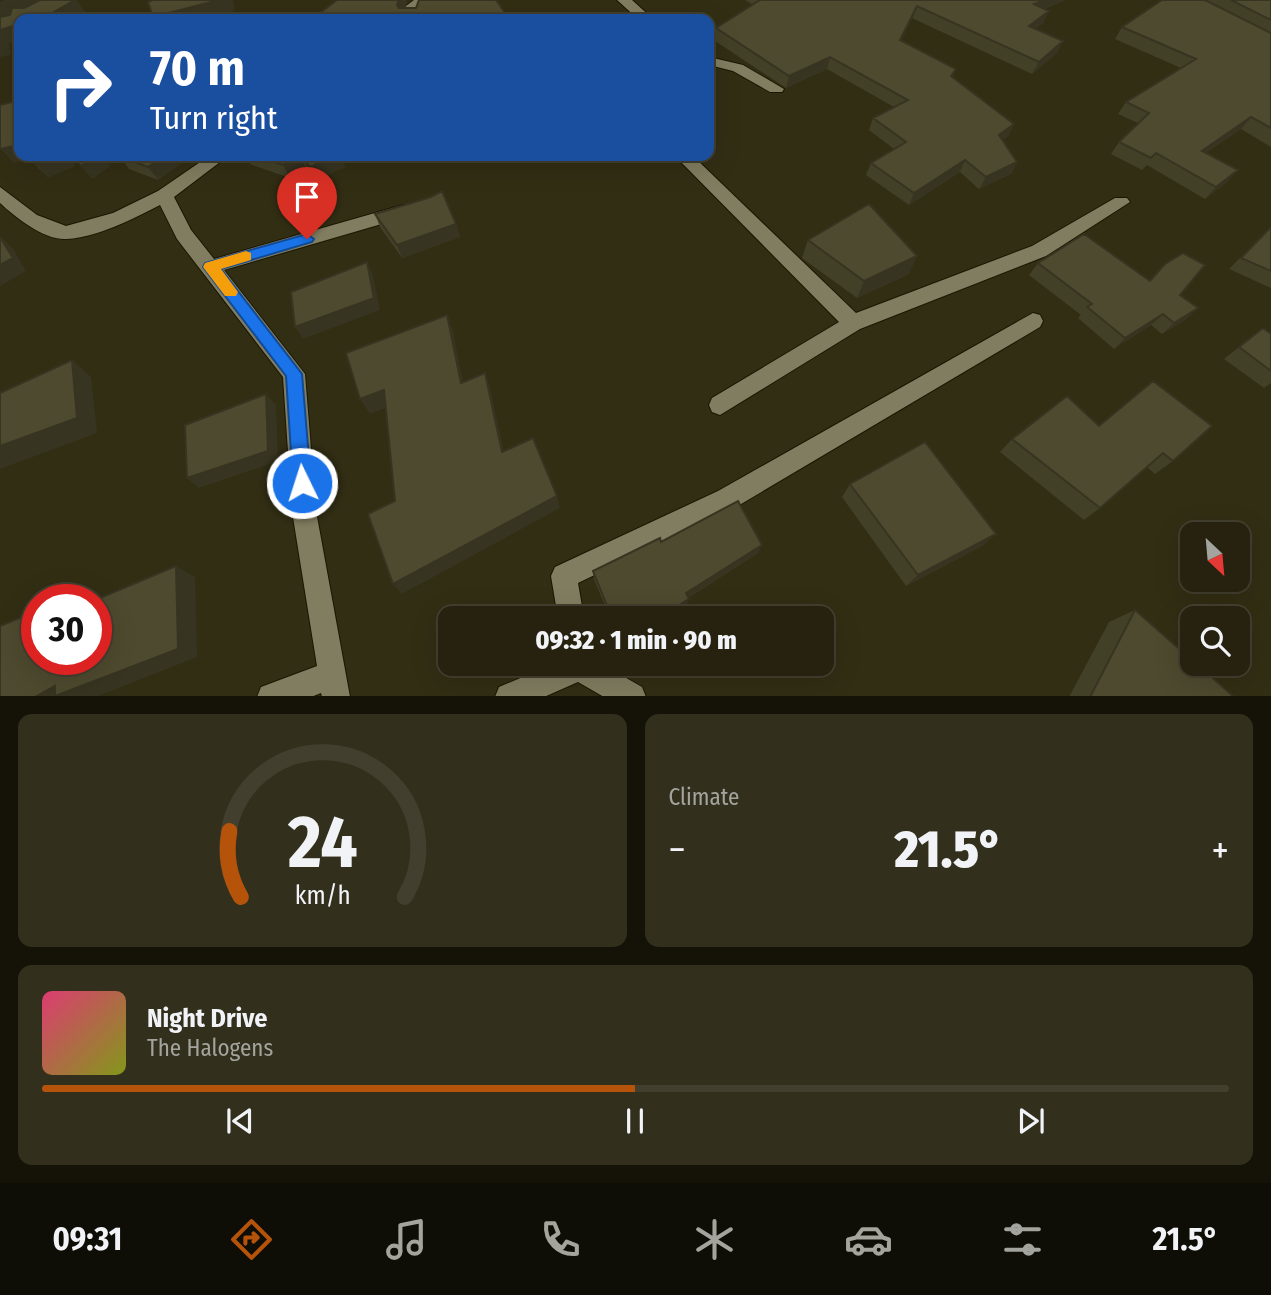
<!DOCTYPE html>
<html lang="en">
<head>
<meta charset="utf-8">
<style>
	body { margin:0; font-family:"Fira Sans Condensed",sans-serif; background:#322f1d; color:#f1f3f6; height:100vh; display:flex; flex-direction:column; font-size:26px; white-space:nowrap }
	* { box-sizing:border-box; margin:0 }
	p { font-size:23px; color:#a4a49e }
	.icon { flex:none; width:38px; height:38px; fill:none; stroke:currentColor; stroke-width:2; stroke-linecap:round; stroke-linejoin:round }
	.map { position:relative; height:696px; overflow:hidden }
	.side { display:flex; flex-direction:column; gap:18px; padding:18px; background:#151308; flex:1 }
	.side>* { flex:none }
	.hud { position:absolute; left:14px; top:14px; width:700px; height:147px; border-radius:14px; box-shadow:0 7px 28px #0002,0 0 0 2px #423f2f; background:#1a4fa0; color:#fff; overflow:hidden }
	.needle { width:46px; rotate:154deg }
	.buttons { position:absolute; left:1180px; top:522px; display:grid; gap:14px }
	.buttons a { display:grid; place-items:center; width:70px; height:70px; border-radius:14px; background:#26220f; box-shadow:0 7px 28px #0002,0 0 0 2px #423f2f; font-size:35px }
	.speed { position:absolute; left:21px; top:584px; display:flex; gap:14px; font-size:35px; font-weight:700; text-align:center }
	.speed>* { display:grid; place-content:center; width:91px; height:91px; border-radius:50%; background:#26220f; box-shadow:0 7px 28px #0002,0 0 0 2px #423f2f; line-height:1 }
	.speed .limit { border:10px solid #d22; background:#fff; color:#111 }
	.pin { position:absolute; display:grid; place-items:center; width:60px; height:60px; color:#fff; margin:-72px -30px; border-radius:50% 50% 50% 0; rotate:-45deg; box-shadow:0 0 7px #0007 }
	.pin .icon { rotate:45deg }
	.me { position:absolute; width:77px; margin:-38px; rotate:356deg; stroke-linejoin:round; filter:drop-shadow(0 0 5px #0008) }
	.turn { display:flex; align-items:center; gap:24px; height:147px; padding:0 21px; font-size:32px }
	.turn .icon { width:91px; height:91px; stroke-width:2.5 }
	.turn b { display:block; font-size:49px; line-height:60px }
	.big { font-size:52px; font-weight:800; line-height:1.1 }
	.side .card { flex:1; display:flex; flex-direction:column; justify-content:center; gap:10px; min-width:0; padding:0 24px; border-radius:14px; background:#322f1d }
	.side .dial { align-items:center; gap:0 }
	.dial svg { height:182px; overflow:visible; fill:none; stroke:#423f2f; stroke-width:7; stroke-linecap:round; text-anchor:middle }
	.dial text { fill:#f1f3f6; stroke:none }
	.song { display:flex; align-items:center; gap:21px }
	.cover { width:84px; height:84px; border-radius:10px; background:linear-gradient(135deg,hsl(340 70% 55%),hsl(70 70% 35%)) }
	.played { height:7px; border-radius:4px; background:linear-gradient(90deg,#b45309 50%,#423f2f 50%) }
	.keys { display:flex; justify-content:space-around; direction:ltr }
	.heat { display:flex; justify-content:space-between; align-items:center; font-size:38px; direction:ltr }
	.side .tiles { flex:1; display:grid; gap:18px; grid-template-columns:1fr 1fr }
	.card:last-child { grid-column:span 2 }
	.trip { position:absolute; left:438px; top:606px; width:396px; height:70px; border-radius:14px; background:#26220f; box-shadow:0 7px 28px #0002,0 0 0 2px #423f2f; font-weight:800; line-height:70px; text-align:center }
	.tabs { display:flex; height:112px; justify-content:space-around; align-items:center; background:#0f0e06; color:#a4a49e }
	.tabs .icon { width:49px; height:49px }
	.tabs .on { color:#b45309 }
	.tabs b { font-size:32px; color:#f1f3f6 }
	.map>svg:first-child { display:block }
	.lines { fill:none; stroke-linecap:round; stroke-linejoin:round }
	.minor-casing { stroke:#1a1600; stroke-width:2 }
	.minor { fill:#817d60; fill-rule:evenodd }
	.wall { fill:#434028 }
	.shaded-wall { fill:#373421 }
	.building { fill:#4e4a2f; stroke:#373421; stroke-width:2 }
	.route { fill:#1a73e8; stroke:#114b97; stroke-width:2 }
	.slow { fill:#f59e0b }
</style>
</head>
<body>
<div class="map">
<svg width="1271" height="697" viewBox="0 0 1271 697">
	<rect width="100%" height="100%" fill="#322e14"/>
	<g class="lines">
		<defs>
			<path id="minor" d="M414,0H431L420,8L418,19H403L406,6Z
				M617,0H632L653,19H638Z
				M709,57L743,65L784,89L782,92H770L733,71L709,65Z
				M209,156H228L174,197L191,230L214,259L403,205L412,211L409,216L224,270L305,374L316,511L350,697H322L321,693L311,697H257L261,687L317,666L292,511L283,377L177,239L160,205C132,219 99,237 67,239C45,241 15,217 0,203V187L37,215L66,226L113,213L158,191Z
				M675,156H693L856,313L1032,246L1115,198H1127L1130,202L1046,256L860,329L720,415L712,412L709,405L712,398L839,322Z
				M1033,313L1040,315L1043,321L1040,327L736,507L578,583L584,618H558L551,576L555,567L718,491Z
				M556,663H600L642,687L646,697H604L578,682L544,697H495L499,687Z"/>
		</defs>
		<use href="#minor" class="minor-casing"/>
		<use href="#minor" class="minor"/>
	</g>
	<path class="wall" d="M745,0H1065L1045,9L1043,23L1035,29L1057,53L1032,74L912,18L901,41L956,69L952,77L1014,124L1008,136L1002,140L1017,162L1011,174L979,189L960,172L909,205L866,175L871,163L894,149L869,130L873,118L894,107L827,69L786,88L715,41L716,28L753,5Z
		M1162,0H1271V147L1241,129L1206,153L1238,170L1227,182L1205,199L1147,165L1142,170L1111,154L1119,142L1138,123L1118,114L1126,102L1181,68L1115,39L1122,27Z
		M407,2L405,8L505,13L506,19H312Z
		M1,149L19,156H69L75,166L48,177L28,158L14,163Z
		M120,156H191L158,180L129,169Z
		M245,156H340L345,167L316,180L307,170L290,178L250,164Z
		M431,197L456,224L460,237L402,258L380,227L375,214Z
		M1271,227V288L1229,269Z
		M808,240L909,274L857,298L802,258Z
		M1038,263L1150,281L1180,295L1198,308L1185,320L1162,334L1151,325L1114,349L1078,318L1081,315L1029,275Z
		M1271,334V383L1264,388L1224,359L1239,347Z
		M1153,381L1173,461L1155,474L1147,467L1100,508L1084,520L1000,452L1012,439L1099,426Z
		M850,484L996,534L982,546L906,586L842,497Z
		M661,542L758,553L688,598L687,607L668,618H610L594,579L593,571Z
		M1135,610L1234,697H1069L1109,622Z"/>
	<path class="shaded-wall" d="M4,0H45L0,19V2Z
		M75,0H77L85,12L74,19H38Z
		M219,0H233L235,11L203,19H155L153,17Z
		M399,0H406L407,2L400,18L397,5Z
		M1044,0H1065L1028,16L1034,4Z
		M917,6L912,18L896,52L900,40Z
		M1049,11L1043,23L1023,38L1029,26Z
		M356,13L358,19H342Z
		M505,13L506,19H487Z
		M19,24V41L9,43L11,55L0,57V30Z
		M1063,41L1057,53L1032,74L1039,62Z
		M830,57L827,69L786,88L789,76Z
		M1251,117L1241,129L1192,163L1202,151Z
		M1014,124L1008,136L992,147L999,135Z
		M17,145L19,148V156H26L28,158L14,163L1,149Z
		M57,156H69L75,166L48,177L36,164Z
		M96,156H104L111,166L92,179L81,166Z
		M164,156H191L158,180L148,167Z
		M335,156H340L345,167L316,180L310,167Z
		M301,157L307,170L290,178L283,165Z
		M965,160L960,172L909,205L914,193Z
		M1017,162L1011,174L979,189L986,177Z
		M1238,170L1227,182L1205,199L1216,187Z
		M456,224L460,237L402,258L397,245Z
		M0,236L13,249L26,271L0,286Z
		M917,256L909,274L857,298L864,281Z
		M367,262L373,275L380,310L303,339L295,327Z
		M1198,308L1185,320L1162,334L1174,323Z
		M1163,314L1151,325L1114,349L1125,338Z
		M447,315L453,331L466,398L461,383Z
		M72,360L91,377L97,433L0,469V446Z
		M485,373L490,388L507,466L502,452Z
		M384,390L392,405L370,414L360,399Z
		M266,394L276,405L278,461L199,488L187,478Z
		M557,496L560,508L402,594L393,584Z
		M996,534L982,546L906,586L918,575Z
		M762,545L758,553L684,600L686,593Z
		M176,566L195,577L197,657L96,697H35Z
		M689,599L687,607L668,618H657Z
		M34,612L37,613V628L33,627Z"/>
	<path class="building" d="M40,0H75L45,17L38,19H19V24L0,30V17L10,15L12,8H24Z
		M153,0H219L153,17L148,2Z
		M337,0H399L397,5L399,8H416L419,0H496L505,13L487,19H368L356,13L342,19H312Z
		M760,0H1044L1034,4L1049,11L1029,26L1063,41L1039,62L917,6L900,40L956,69L951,76L1014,124L999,135L1017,162L986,177L965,160L914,193L871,163L906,142L873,118L908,100L830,57L789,76L716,28Z
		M1162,0H1205L1271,33V128L1251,117L1202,151L1238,170L1216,187L1156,153L1151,158L1119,142L1149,113L1126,102L1196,59L1122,27Z
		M1231,0H1271V20Z
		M305,13L309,19H293Z
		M19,100V147L17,145L1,149L0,147V105Z
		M28,156H57L36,164Z
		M74,156H96L81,166Z
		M120,156H164L148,167Z
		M257,156H335L310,167L301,157L283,165Z
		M442,191L456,224L397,245L375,214L431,197Z
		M869,204L917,256L864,281L808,240Z
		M1271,227V271L1241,258Z
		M1084,234L1150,281L1165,264L1183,253L1205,265L1180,295L1198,308L1174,323L1163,314L1125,338L1087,307L1092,304L1038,263Z
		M0,237L13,258L0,265Z
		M367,262L374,298L295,327L291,292Z
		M447,315L461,383L485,373L502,452L533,438L557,496L393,584L368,514L395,501L384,390L360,399L346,353Z
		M1263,328L1271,334V371L1239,347Z
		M72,360L77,418L0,446V393Z
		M1153,381L1212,426L1173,461L1163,453L1100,508L1012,439L1067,396L1099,426Z
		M266,394L268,451L187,478L185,425Z
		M925,442L996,534L918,575L850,484Z
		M738,501L762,545L686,593L689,599L657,618H612L593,571L660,538L661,542Z
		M176,566L178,649L55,696V686L35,697H0V626L34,612L33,627L37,625V660H96V600H95Z
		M1135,610L1192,660V663H1196L1234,697H1090Z"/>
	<path class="route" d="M307,234L314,239L312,242L221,269L302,374L311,483L308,489L302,492L295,489L293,483L286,376L203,267L205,263Z"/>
	<path class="slow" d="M246,251L251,253V260L221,269L238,292L236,296H225L203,267L205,263Z"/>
</svg>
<div class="buttons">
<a><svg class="needle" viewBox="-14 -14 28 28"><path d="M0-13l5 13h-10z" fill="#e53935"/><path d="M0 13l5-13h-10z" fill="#a4a49e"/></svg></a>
<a><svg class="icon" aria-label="search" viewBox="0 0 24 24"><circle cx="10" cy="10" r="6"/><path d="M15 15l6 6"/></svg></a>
</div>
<div class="speed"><div class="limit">30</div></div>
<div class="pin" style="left:307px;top:239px;background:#d93025"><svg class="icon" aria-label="arrive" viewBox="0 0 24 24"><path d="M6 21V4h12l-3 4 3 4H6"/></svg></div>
<svg class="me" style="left:302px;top:483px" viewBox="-20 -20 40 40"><circle r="17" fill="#1a73e8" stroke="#fff" stroke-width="3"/><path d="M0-11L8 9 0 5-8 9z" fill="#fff"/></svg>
<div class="trip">09:32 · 1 min · 90 m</div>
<div class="hud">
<div class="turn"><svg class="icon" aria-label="right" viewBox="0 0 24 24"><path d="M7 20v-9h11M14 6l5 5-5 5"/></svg><div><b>70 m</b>Turn right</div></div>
</div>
</div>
<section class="side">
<div class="tiles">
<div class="card dial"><svg viewBox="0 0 100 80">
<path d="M14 69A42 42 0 1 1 86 69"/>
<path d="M14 69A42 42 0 0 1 9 40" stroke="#b45309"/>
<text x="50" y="56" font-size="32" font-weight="700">24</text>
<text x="50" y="72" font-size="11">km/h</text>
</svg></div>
<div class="card"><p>Climate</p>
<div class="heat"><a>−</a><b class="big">21.5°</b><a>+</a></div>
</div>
<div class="card">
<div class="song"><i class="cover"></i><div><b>Night Drive</b><p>The Halogens</p></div></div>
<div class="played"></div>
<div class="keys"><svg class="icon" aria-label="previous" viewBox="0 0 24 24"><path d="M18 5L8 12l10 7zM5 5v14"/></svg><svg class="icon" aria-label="pause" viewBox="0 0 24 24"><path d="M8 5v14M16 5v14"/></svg><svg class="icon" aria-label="next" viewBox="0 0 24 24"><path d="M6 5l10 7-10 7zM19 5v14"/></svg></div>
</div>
</div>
</section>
<nav class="tabs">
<b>09:31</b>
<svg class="icon on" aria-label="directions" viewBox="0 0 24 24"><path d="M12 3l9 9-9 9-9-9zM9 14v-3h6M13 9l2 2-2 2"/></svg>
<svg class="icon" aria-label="music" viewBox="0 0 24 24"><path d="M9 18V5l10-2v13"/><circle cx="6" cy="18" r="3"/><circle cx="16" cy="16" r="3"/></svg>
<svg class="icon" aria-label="phone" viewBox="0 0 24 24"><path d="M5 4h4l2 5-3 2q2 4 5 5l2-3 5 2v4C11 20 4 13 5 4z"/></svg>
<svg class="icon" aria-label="climate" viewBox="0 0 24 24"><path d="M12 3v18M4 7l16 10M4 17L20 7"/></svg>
<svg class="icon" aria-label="car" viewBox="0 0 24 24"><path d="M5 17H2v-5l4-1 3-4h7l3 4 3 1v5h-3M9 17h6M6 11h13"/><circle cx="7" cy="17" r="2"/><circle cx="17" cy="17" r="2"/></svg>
<svg class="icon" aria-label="filters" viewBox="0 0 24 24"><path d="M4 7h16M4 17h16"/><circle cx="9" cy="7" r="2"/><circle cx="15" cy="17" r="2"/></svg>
<b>21.5°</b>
</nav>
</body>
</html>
